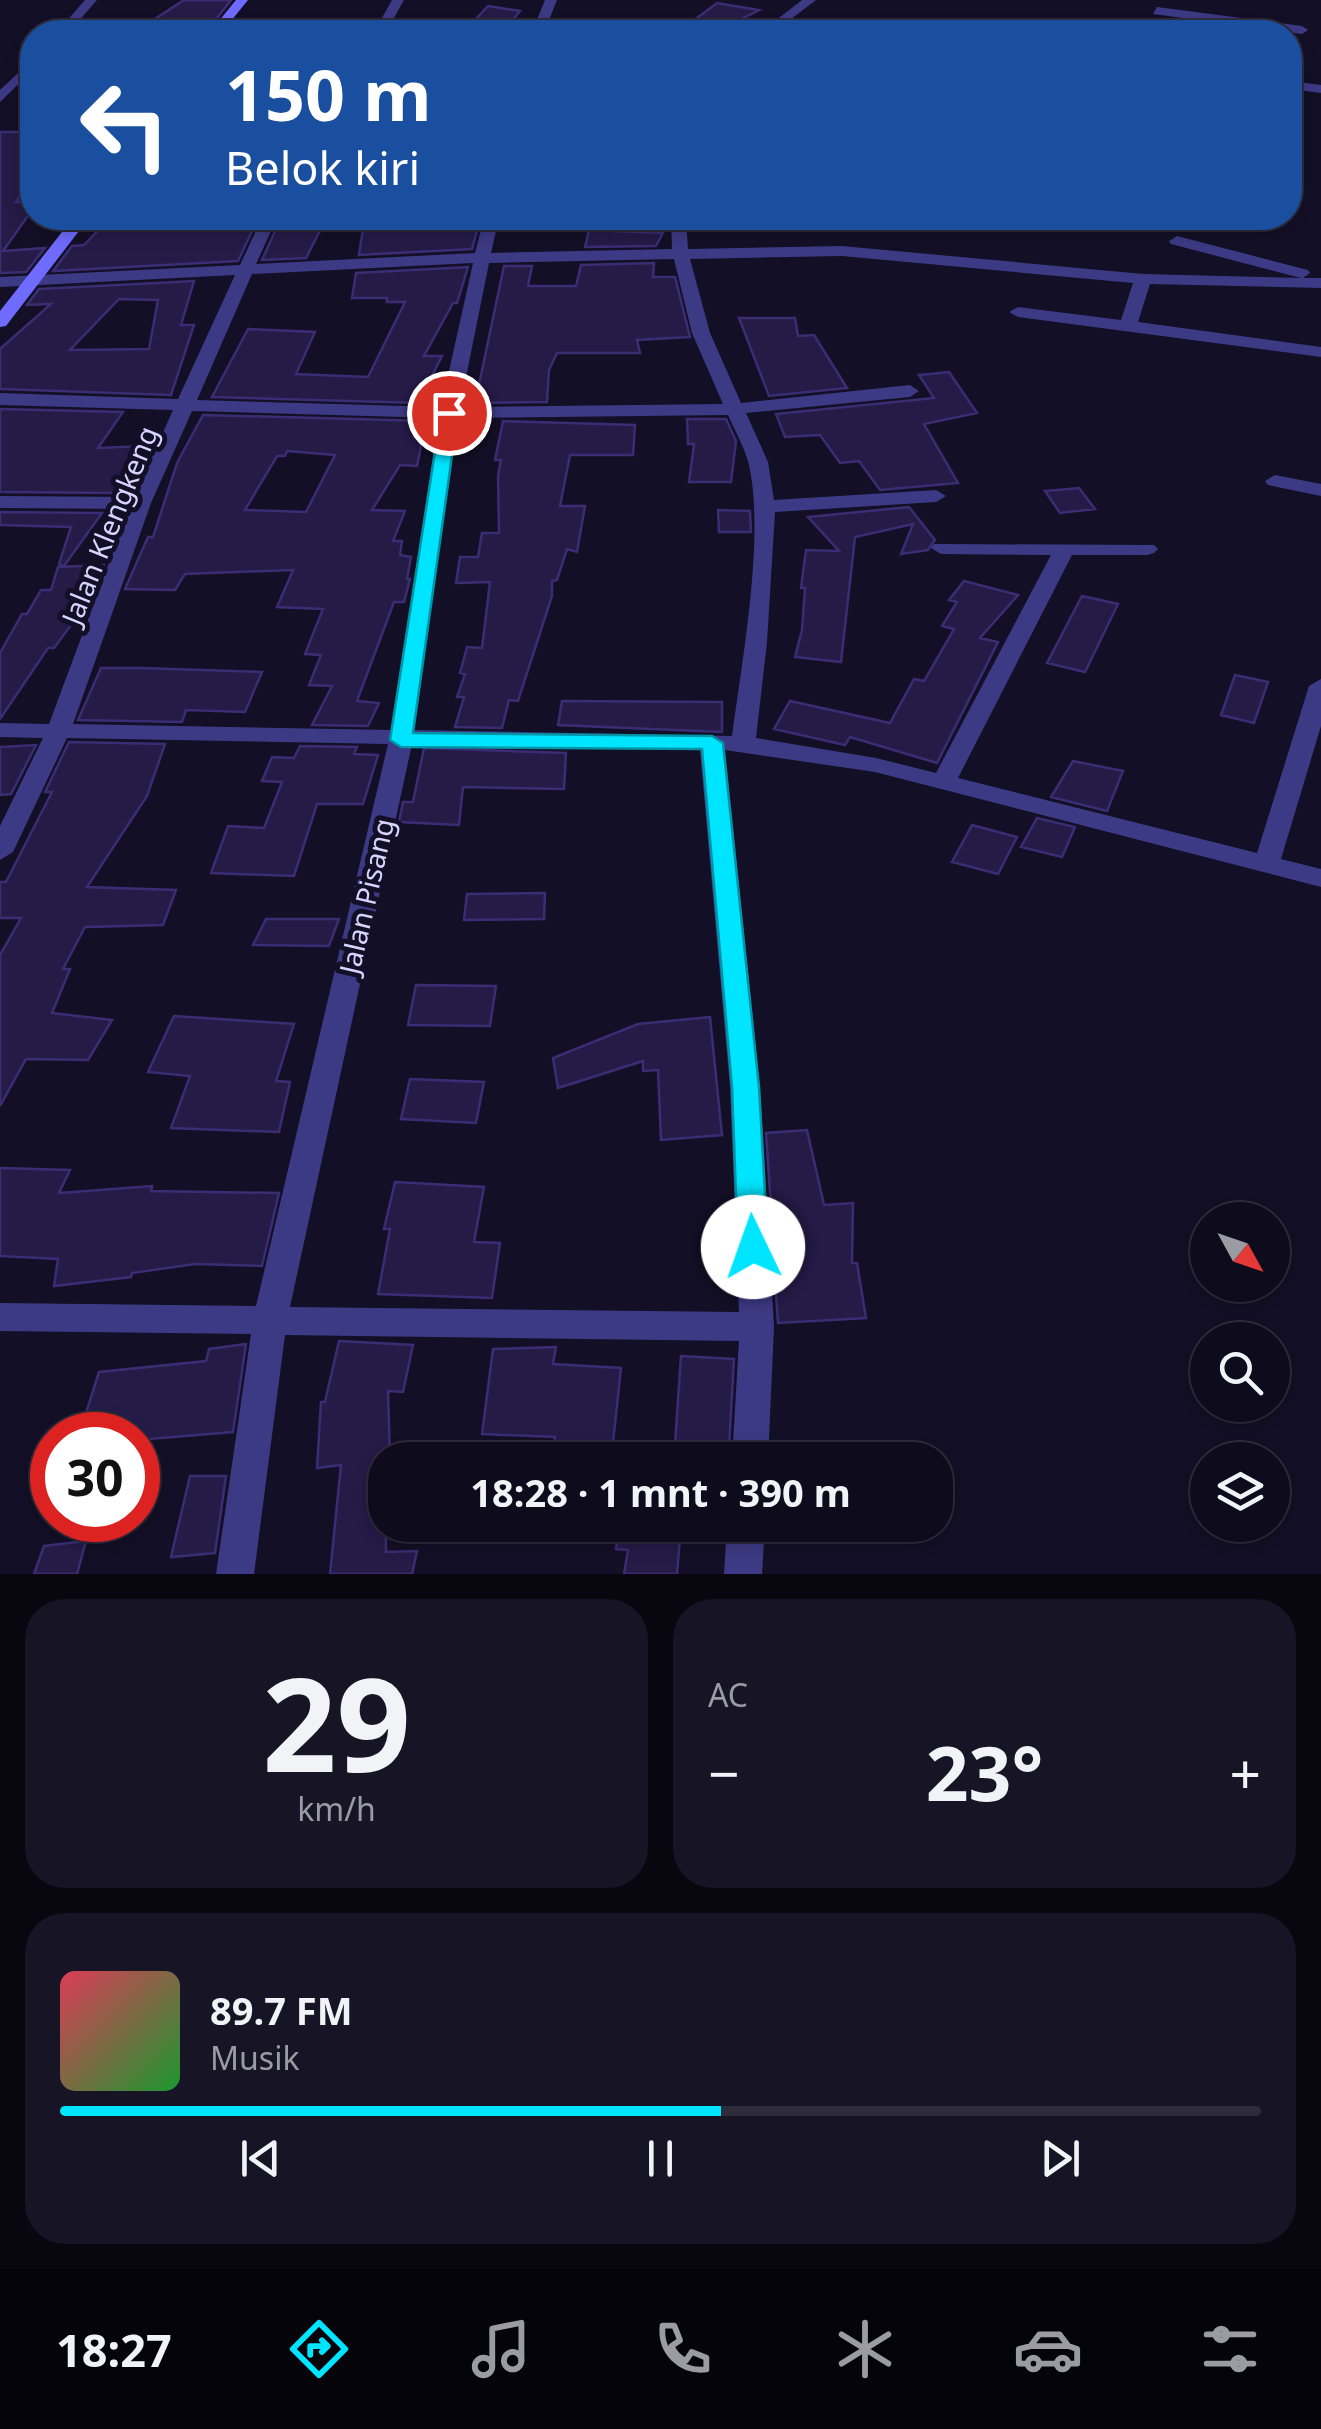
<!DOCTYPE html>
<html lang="id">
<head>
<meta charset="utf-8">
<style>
	body { margin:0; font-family:"Noto Sans",sans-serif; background:#171425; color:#f1f3f6; height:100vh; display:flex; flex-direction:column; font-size:38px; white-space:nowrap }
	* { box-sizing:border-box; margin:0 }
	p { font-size:32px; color:#9b9ba3 }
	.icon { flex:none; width:55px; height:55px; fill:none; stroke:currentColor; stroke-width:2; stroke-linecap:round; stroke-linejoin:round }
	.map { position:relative; height:1574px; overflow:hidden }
	.details { display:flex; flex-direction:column; gap:25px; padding:25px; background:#08060f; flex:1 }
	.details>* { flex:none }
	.guide { position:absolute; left:20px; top:20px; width:1282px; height:210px; border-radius:40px; box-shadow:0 5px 15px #0003,0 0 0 2px #2e2b3b; background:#1a4fa0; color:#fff; overflow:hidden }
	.needle { width:65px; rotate:130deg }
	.tools { position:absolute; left:1190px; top:1202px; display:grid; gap:20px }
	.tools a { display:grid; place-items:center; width:100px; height:100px; border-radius:50%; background:#0e0b1c; box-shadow:0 5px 15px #0003,0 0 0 2px #2e2b3b; font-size:50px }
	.speed { position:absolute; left:30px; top:1412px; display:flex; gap:20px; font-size:50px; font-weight:700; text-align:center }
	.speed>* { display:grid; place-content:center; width:130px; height:130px; border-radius:50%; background:#0e0b1c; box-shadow:0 5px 15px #0003,0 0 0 2px #2e2b3b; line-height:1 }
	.speed .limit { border:15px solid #d22; background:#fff; color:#111 }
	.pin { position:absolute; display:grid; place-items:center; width:85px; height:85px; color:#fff; margin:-42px; border:5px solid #fff; border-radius:50%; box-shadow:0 2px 10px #0007 }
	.me { position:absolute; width:110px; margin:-55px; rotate:357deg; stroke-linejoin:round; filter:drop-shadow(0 0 8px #0008) }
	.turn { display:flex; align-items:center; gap:35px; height:210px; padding:0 40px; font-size:45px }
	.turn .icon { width:130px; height:130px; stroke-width:2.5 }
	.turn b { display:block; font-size:70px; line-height:85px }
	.big { font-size:75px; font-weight:700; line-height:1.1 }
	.details .card { flex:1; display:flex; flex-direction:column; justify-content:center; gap:15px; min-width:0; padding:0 35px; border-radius:40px; background:#171425 }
	.details .dial { align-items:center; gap:0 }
	.dial b { font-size:130px; line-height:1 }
	.song { display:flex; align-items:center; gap:30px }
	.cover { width:120px; height:120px; border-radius:15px; background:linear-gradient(135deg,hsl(350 70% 55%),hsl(130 70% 35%)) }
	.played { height:10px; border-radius:5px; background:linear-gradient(90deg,#00e5ff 55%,#2e2b3b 55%) }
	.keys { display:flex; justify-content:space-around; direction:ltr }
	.heat { display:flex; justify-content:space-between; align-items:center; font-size:55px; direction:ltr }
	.details .tiles { flex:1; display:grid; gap:25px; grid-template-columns:1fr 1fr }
	.card:last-child { grid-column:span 2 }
	.trip { position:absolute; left:368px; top:1442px; width:585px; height:100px; border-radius:40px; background:#0e0b1c; box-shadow:0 5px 15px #0003,0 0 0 2px #2e2b3b; font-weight:700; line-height:100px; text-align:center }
	.menu { display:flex; height:160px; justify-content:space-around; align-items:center; background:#06040b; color:#9b9ba3 }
	.menu .icon { width:70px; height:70px }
	.menu .active { color:#00e5ff }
	.menu b { font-size:45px; color:#f1f3f6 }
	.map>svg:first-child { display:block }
	.building { fill:#241b47; stroke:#3b2d73; stroke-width:2.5; fill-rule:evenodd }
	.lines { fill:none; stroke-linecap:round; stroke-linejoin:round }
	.minor { fill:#3d3a85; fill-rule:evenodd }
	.secondary { fill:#6f6bff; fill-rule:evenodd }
	.route { fill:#00e5ff; stroke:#0095a6; stroke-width:2.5 }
	.labels { text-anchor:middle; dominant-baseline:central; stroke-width:10; stroke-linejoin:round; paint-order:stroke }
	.street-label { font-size:28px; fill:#d9d4ff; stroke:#130f26 }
</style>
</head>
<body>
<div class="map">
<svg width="1321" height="1574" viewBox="0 0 1321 1574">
	<rect width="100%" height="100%" fill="#130f26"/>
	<path class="building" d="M184,0H231L206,32H135Z
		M717,3L759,10L728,26L689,24Z
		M488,6L520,11L504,32H464Z
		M0,132H32V177L16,202H32V210L3,251L45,248L26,272L0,273Z
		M110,218H258L238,261L53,271L72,246L84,245Z
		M281,218L326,219L306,258L262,260Z
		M458,219L455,228L478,227L472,249L359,255L364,222Z
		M589,230L663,233L656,246L585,247Z
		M654,263L653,277H675L690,337L637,340L640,353H557L549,370L547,402L480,403L482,394H477L504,266H532L528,286H576L581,265Z
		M468,267L457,303H453L424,356H442L418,403L212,397L248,329L315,332L296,374L368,377L405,302H387V298H352L356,273Z
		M194,281L181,325H194L171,395L0,389V349L51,304L27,305L39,289ZM119,299L158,300L149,349L70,350Z
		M739,318H795L798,336L814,335L847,388L769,396Z
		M949,372L977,413L924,424L958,483L880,490L859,461L840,463L820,435L785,437L776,414L934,398L919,375Z
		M0,409L123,412L98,448L146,446L116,493L0,492Z
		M203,415L426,421L417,466L400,465L372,510L405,511L393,541H402L400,555L411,557L407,579H410L404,602H394L357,701L379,703L368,726L312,725L332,686L309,685L321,655L305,654L323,609L277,607L293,570L185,574L175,590L125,589L148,537H153L177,463ZM287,451L335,455L306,512L245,510L277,456H285Z
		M687,419H726L736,441L731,482H689L694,444H688Z
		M503,421L635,425L633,455H570L560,506H585L577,552L567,549L557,580L552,581V596L518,701L509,700L502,728L455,727L464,697H457L465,674L460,673L467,647L482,648L490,582L456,583L460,557H478L482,533H499L498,476L501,460H495Z
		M1079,488L1095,509L1060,513L1045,491Z
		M909,507L935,540L928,550L901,554L913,524L855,537L841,662L795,657L802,630L805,588H801L806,550L839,551L808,517Z
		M718,510L750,511L751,532H719Z
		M0,512L102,513L64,566L59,564L71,527L0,525Z
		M104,565L94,594L54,648H48L0,719V653L22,614H27L41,590H51L58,567Z
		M964,581L1018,595L980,638L998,642L937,763L850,737L845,745L774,729L790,701L890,723L914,679L924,681L954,629L942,626L957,602L949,600Z
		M1082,596L1118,604L1085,672L1047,663Z
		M101,668H141L262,672L245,712L186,710L182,722L78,720Z
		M1235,675L1268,682L1254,723L1221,715Z
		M562,701L722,702V732L558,725Z
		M69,742L165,744L147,796L87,887L176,890L163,925L85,927L63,969H70L52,1013L112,1020L88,1060L26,1059L0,1106V955L21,918H0V882H6L52,792H45Z
		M36,745L11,794L0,795V747Z
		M300,746L357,747L354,754L378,755L363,804H317L294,876L211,873L228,826L264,828L282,782L262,781L272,757L294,758Z
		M424,748L566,753L564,789L463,787L459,825L399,822L403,802H413Z
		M1073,761L1123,771L1107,811L1051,797Z
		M1037,818L1075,827L1062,857L1021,847Z
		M972,825L1017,837L998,874L952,862Z
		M545,893L544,919L464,920L467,894Z
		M266,919H339L329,946L253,945Z
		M416,985L496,986L490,1026L408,1025Z
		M174,1016L294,1024L276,1081L290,1082L279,1132L171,1128L190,1076L148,1072Z
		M710,1017L722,1135L661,1140L658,1070L643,1071V1061L558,1088L553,1058L638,1024Z
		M410,1079L484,1082L476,1123L401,1119Z
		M807,1130L824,1205L853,1203L852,1263H857L866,1318L778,1323L774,1266H784L770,1192L766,1133Z
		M0,1168L70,1170L59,1193L152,1186L151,1191L279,1193L262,1266L195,1264L132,1273L131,1277L54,1286L58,1259L0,1256Z
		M395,1182L484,1187L474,1242L500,1243L492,1298L378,1294L390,1229H384Z
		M339,1341L413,1345L403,1392L388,1391L390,1459L385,1460L386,1552L417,1551L412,1574H330L341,1465L317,1468L321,1402H325Z
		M246,1344L233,1432L138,1440V1435H79L99,1372L206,1361L209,1349Z
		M556,1347L553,1364L621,1368L612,1452L553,1448L555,1437L482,1434L493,1349Z
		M681,1356L734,1359L729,1447L675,1444Z
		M190,1476H226L215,1553L171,1557Z
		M619,1525H681L677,1574H624L628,1550L616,1549Z
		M86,1541L77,1574H34L44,1546Z"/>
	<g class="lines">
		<path class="minor" d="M85,0H97L69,32H57Z
			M392,0H404L386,32H374Z
			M545,0H557L547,25L652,28L658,32H532Z
			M802,0H816L774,32H761Z
			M1157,7L1302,26L1308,30L1302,34L1153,14Z
			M32,60V71L0,102V90Z
			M1290,81L1321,85V93L1290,89Z
			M262,218H277L256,264L475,253L484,218H499L491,253L672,249L671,218H686L688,249L842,246L1143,274L1301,278L1171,244L1169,241L1177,236L1308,270L1310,273L1303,278H1321V288L1150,284L1138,322L1321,347V357L1018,317L1009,312L1018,307L1121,320L1133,283L842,256L690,259L710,333L741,403L910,385L919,391L910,397L746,413L768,462L774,500L936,490L946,496L936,502L775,512L767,642L756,738L876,758L936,773L1051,555L941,554L931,548L934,544L1154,545L1158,549L1154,553L1147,555H1072L958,778L1257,853L1309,686L1321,679V726L1281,859L1321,869V887L875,772L725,750L760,1087L774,1327L768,1460H732L739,1341L285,1335L254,1574H216L251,1334L0,1331V1303L256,1306L388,744L67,738L13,852L0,860V826L43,738L0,737V723L49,724L129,509L0,508V496L134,497L173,410L0,405V393L178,399L235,275L0,287V277L240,265ZM674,259L692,333L723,404L460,407L489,263ZM473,263L441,407L197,400L252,274ZM192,411L439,418L391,730L73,724L151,503ZM728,415C735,431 745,448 749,465C765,537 742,661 732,736L414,730L458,418ZM412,744L700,750L730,1087L739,1312L290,1307Z
			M1275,475L1321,484V496L1268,485L1265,481Z
			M727,1525H765L762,1574H724Z"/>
		<path class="secondary" d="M236,0H248L222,32H210Z
			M73,218H89L6,326L0,327V311Z"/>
	</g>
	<path class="route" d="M449,408L458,413L413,733L712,736L723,743L759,1087L768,1247L764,1255L753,1259L743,1255L738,1247L732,1087L702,749L401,747L390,740L441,413Z"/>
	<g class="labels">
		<g class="street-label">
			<text transform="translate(109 525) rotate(-68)">Jalan Klengkeng</text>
			<text transform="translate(366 896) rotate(-77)">Jalan Pisang</text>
		</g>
	</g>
</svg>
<div class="tools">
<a><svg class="needle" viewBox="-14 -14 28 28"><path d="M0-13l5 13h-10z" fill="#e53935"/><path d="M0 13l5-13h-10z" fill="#9b9ba3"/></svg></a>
<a><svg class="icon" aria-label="search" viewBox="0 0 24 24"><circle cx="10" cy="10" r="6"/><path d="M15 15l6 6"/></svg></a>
<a><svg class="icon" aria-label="layers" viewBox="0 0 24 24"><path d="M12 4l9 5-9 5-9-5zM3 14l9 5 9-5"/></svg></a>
</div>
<div class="speed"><div class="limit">30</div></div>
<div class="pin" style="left:449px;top:413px;background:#d93025"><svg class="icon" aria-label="arrive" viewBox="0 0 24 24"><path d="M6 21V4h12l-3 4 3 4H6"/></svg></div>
<svg class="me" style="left:753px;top:1247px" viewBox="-20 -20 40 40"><circle r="19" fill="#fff"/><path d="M0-13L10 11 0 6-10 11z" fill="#00e5ff"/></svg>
<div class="trip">18:28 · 1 mnt · 390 m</div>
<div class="guide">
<div class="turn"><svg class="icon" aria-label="left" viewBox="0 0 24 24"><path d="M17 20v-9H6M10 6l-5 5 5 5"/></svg><div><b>150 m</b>Belok kiri</div></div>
</div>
</div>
<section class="details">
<div class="tiles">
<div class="card dial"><b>29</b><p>km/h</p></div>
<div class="card"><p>AC</p>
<div class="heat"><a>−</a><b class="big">23°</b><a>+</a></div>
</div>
<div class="card">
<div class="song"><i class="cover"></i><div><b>89.7 FM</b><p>Musik</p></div></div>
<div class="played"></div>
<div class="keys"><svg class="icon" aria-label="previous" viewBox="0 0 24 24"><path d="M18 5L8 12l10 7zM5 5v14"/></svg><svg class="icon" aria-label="pause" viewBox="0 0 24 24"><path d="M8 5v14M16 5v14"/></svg><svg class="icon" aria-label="next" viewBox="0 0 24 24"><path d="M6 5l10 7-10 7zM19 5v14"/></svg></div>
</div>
</div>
</section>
<nav class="menu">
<b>18:27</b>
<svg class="icon active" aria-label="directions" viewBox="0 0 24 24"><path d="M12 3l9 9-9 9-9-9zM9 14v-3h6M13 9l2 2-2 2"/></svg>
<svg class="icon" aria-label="music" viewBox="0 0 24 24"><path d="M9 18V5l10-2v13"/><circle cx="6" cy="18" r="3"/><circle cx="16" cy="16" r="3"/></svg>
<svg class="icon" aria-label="phone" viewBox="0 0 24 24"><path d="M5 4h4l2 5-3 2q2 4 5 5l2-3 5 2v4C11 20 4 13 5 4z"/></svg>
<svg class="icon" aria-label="climate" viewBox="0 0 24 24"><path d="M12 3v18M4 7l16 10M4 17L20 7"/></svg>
<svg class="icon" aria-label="car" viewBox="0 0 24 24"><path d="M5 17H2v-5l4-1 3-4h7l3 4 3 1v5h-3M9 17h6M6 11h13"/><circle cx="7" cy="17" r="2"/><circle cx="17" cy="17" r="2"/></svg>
<svg class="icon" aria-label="filters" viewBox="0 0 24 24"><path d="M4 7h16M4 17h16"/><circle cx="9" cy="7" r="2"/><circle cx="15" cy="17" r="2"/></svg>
</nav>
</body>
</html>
